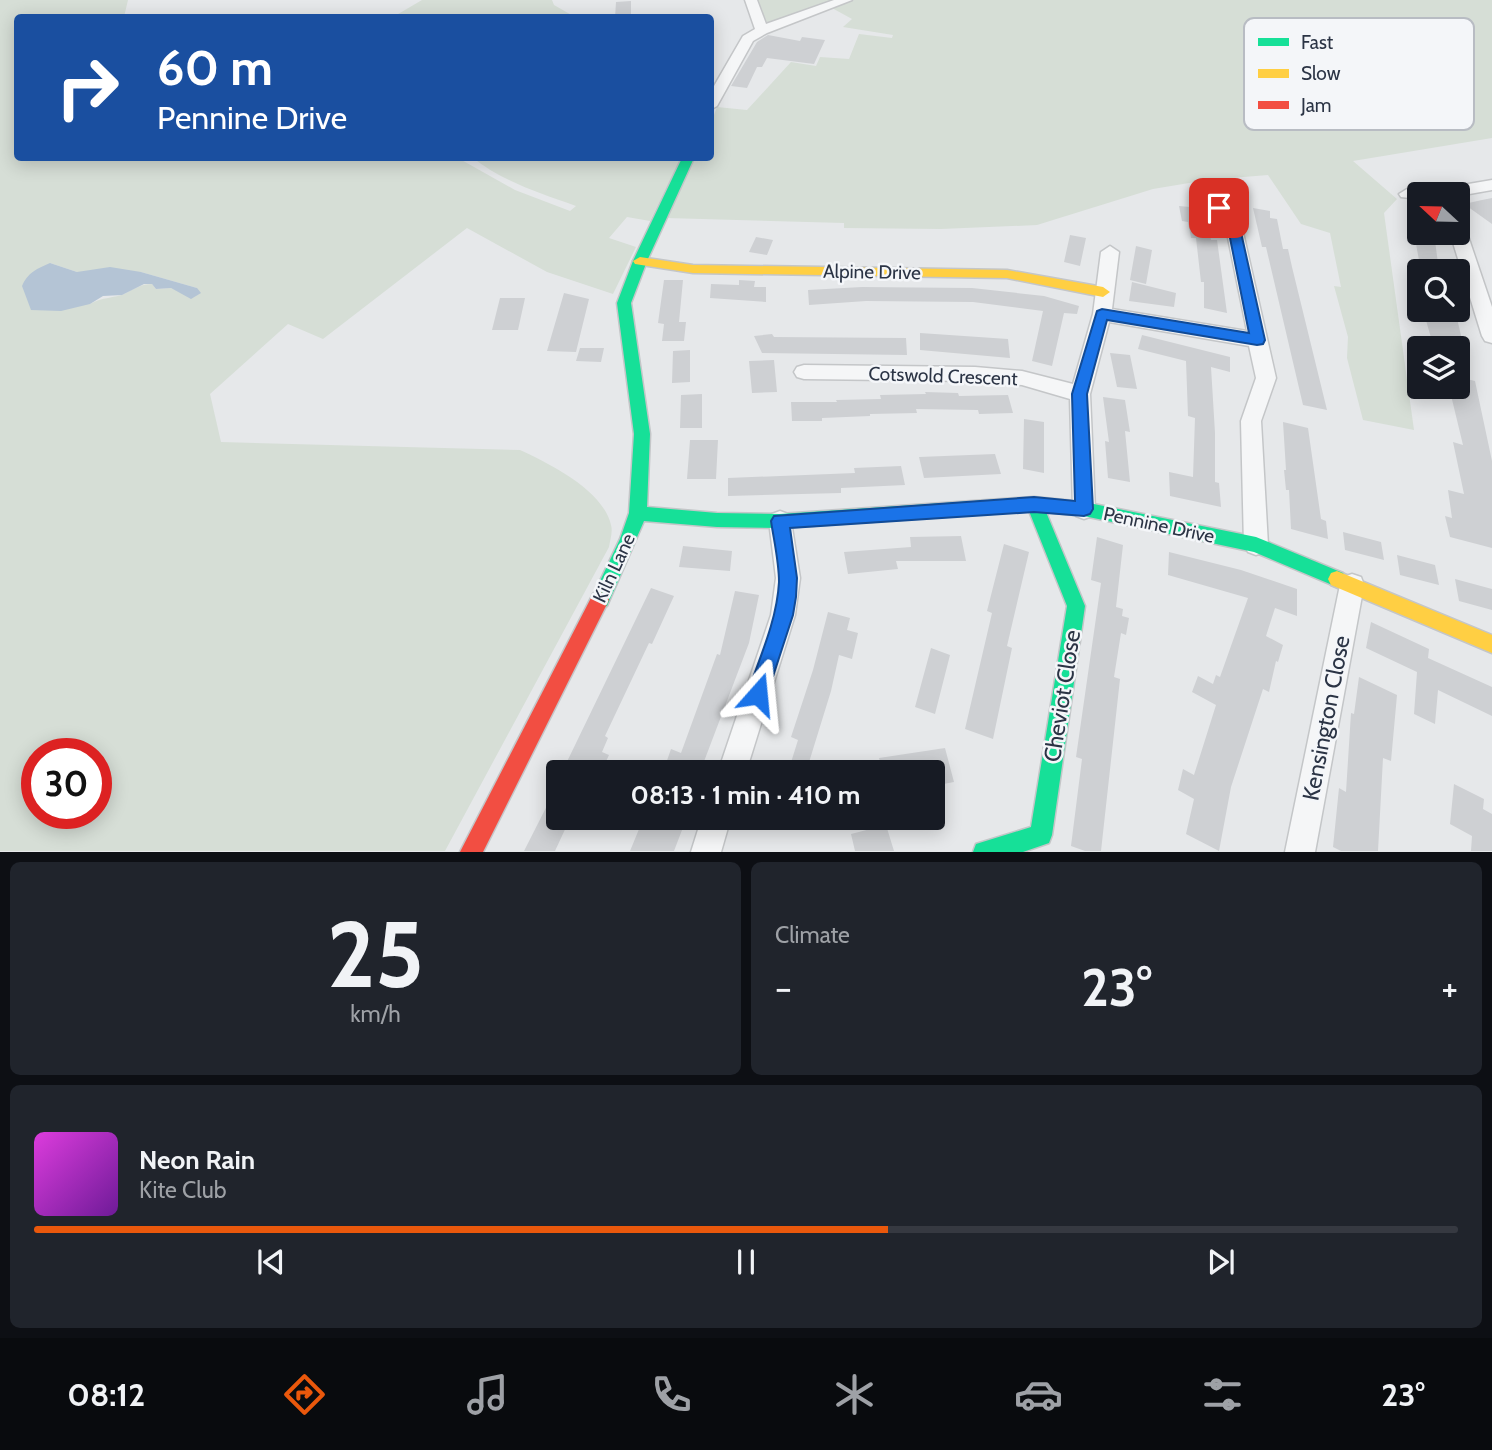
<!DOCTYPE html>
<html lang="en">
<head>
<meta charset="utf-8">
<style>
	body { margin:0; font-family:Cabin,sans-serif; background:#20242c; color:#f1f3f6; height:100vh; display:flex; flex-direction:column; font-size:26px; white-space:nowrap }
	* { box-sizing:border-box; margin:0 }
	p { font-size:23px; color:#9ea1a6 }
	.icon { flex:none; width:38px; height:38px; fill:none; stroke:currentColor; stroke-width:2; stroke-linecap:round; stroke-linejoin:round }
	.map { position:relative; height:852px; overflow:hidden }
	.side { display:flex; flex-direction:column; gap:10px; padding:10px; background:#0d0f14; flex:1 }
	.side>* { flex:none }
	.top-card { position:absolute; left:14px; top:14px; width:700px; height:147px; border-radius:7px; box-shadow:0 4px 18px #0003; background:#1a4fa0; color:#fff; overflow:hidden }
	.needle { width:46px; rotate:292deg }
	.buttons { position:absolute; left:1407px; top:182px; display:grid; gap:14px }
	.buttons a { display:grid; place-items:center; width:63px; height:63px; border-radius:7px; background:#171b24; box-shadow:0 4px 18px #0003; font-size:35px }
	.speed { position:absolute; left:21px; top:738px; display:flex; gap:14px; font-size:35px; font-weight:700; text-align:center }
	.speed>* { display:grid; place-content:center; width:91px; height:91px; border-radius:50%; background:#171b24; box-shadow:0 4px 18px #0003; line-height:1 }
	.speed .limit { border:10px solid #d22; background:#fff; color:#111 }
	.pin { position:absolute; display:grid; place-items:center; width:60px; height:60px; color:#fff; margin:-30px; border-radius:14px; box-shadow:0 4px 10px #0006 }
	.me { position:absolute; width:77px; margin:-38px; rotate:18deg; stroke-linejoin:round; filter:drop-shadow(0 0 5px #0008) }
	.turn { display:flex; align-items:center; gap:24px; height:147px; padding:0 28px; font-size:32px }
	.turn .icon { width:91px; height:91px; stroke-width:2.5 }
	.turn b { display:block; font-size:49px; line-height:60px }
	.big { font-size:52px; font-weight:800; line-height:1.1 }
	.side .card { flex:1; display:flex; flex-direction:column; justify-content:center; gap:10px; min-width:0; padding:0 24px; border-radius:10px; background:#20242c }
	.side .dial { align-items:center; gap:0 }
	.dial b { font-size:91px; line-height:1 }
	.song { display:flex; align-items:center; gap:21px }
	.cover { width:84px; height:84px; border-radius:10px; background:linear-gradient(135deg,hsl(300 70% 55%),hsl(280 70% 35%)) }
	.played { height:7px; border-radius:4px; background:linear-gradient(90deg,#ea580c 60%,#363941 60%) }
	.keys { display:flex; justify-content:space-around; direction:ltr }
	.heat { display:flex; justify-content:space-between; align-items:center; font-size:38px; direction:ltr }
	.side .tiles { flex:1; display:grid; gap:10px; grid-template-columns:1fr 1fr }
	.card:last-child { grid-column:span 2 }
	.trip { position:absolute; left:546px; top:760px; width:399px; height:70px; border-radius:7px; background:#171b24; box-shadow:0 4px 18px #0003; font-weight:800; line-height:70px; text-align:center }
	.tabs { display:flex; height:112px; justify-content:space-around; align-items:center; background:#090b0e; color:#9ea1a6 }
	.tabs .icon { width:49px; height:49px }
	.tabs .active { color:#ea580c }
	.tabs b { font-size:32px; color:#f1f3f6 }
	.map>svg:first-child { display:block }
	.green { fill:#d6ded6; fill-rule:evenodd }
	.water { fill:#b4c4d5 }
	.building { fill:#ced0d3 }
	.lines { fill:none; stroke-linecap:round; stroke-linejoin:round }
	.street-casing { stroke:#c4c6c8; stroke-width:3 }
	.fast-casing { stroke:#c4c6c8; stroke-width:3 }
	.slow-casing { stroke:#c4c6c8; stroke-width:3 }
	.jam-casing { stroke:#c4c6c8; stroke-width:3 }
	.street { fill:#f5f6f7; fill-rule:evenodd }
	.fast { fill:#16e098; fill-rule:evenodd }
	.slow { fill:#ffcf43; fill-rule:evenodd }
	.jam { fill:#f24e42; fill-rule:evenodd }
	.route { fill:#1a73e8; stroke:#114b97; stroke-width:2 }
	.labels { text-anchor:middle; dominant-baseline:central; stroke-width:5; stroke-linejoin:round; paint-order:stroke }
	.street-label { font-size:19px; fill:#2b3445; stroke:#f4f6f9 }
	.near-street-label { font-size:23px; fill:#2b3445; stroke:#f4f6f9 }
	.key { fill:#f4f6f9; stroke:#b8bcc3; stroke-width:2 }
	.key-label { font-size:19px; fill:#2b3445 }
</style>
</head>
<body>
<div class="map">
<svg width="1492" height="852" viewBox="0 0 1492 852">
	<rect width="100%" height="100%" fill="#e6e8ea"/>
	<path class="green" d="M0,0H128L124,17L18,18V158H458L515,190L570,211L576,206C539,193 504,182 473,158H681L650,221L627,217L609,238L636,247L613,294L547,272L467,228L323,339L288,324L210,394L221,442L520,450C550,464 603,490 611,525C613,532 610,540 609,547L445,851H0ZM50,263L77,272H141L197,288L185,294L171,288L156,289L152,284C141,284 134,289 124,294C115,298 102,297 90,304ZM37,754H96V814H37Z
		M422,0H552L554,5L575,17H393Z
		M757,0H840L775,23H767Z
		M854,0H1492V138L1353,161L1397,199L1384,213L1414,430L1363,420L1347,358L1348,337L1334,286L1341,287L1330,233L1301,224L1268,175L1207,180L1153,189L1037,225L941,229L844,228V223L666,218L695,158H710L711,123L717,107L747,110L791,62L816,66L820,57L849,59L859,34L892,38L893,35L843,27L852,19L832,8Z"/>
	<path class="water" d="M50,263L77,272L110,267L141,272L197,288L201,293L191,299L171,288L156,289L152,284H144L122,295L103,296L90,304L61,311L31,310L22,286C27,273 38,268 50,263Z"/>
	<path class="building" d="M631,1V18H615L616,2Z
		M768,35L800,41L802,37L825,40L814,64L767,58L762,67H757L747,88L731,86L757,42Z
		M1492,198V224L1464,204L1482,200Z
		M1179,206L1201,208L1203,223H1208L1211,240H1217L1227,313L1204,308V282H1201L1196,238H1191L1188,222L1182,221Z
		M1253,208L1270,211V218L1277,219L1283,249H1288L1292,267L1327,410L1303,405L1266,247H1262Z
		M1414,233H1434L1439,271H1421Z
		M1070,235L1086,238L1080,266L1064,262Z
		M756,237L773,240L767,255L749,252Z
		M1136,246L1152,250L1146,284L1130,280Z
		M664,280H683L679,322H686L684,341H662L664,324L658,323Z
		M739,280L755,281L754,287H766V302L710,298L711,284L739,285Z
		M1132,282L1176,293L1174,307L1129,301Z
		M862,287L972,288L1044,296L1079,306L1077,314L1064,313L1052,366L1032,361L1043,311L973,302L866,301L809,305L808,290Z
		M564,293L589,299L576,352L547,351Z
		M500,298H525L518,330H492Z
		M1423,310H1455L1464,348H1434Z
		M920,333L1008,339L1010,358L920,350Z
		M772,334L774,337L906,338L907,355L762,353L754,336Z
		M1142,335L1230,357V372L1211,367L1215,433V482L1219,483L1221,507L1170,496L1169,472L1193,477L1195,418L1188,416L1186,361L1138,349Z
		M580,348H604L601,362L576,361Z
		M690,350V382L672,383L673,351Z
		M1110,353L1130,355L1137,389L1117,387Z
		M774,360L777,392L752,393L749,361Z
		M1458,377L1475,381L1492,461V548L1450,537L1445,516L1452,518L1448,490L1464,494L1453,442L1463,445L1449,387H1458Z
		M925,392L958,393L959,396L1008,395L1013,413L979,414L978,410L916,409L917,413L870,414V416L822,418V421H792L791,402H837L836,400L881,399L880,395L926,394Z
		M702,394V428H680L681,395Z
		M1103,397L1125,400L1130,432L1125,431L1130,482L1108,478L1105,441L1109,442Z
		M1024,419L1044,422V473L1023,469Z
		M1283,422L1308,428L1321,519L1326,521L1328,539L1291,529L1289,490H1286L1284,470H1286Z
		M690,440H718L716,479H687Z
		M995,454L1001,474L924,478L919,457Z
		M901,466L905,485L841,488V493L728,496V478L855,473L854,468Z
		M1343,532L1381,542L1384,560L1345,550Z
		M961,536L966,561H896L898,569L848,574L844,552L911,547L910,537Z
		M1097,537L1123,545L1116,607L1123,609L1122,616L1129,618L1126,635L1121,633L1114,677L1120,679L1101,851H1085L1071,846L1082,759L1076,757L1101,583L1091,580Z
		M1004,544L1029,552L1007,646L1012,648L993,739L965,729L992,613L987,611Z
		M683,546L732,551L730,571L679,567Z
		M1169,552L1241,570L1297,589V616L1275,608L1266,636L1283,645L1278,662L1276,661L1269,692L1263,689L1231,787L1219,851L1186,834L1194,799L1178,790L1183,769L1194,775L1216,705L1192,692L1198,676L1213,684L1216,675L1220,677L1248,598L1168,575Z
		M1397,555L1435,565L1439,585L1400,575Z
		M1455,579L1492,589V610L1459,601Z
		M651,588L674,596L652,644L649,643L605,736L608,738L602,752L609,755L601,772H562Z
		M735,591L759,595L749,643L700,772H663L671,749L681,753L717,654L720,655Z
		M828,612L850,618L847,630L858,633L852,659L839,655L831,691L806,772H788L798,740L791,737L813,670Z
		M1371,622L1429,649L1428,658L1492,687V716L1438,690L1435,724L1414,714L1417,672L1366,648Z
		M931,648L950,655L935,714L915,707Z
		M1359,677L1397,695L1391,761L1383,758L1378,851H1341L1333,847L1339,788L1346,792L1351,713L1354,714Z
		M945,748L954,782L933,786V772H883L879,758Z
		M558,784V819L568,823L555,851H524Z
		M1454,784L1484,799L1483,809L1492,814V851H1471L1472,836L1450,824Z
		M644,817H687L674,851H630Z
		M886,825L894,851H855L851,834Z"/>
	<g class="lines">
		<defs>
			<path id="street" d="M745,0H757L766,24L834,0H852L767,33L753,41L717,106L710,110V93L743,36L755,29Z
				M1492,180V190L1458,196L1431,194L1439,189Z
				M1205,182L1211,184L1242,228L1276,378L1261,421L1268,545L1264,552L1256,555L1248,552L1244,545L1241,421L1256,378L1249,346L1109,322L1090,394L1095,509L1092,516L1084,519L1076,516L1073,509L1070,399L1022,385L975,381L804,379L797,377L794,372L797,367L804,365L975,367L1022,371L1073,384L1093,314L1101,252L1110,246L1119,252L1112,309L1247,331L1226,228L1197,187Z
				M1407,189H1421L1429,194H1419V199L1401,197L1399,194Z
				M1458,225L1466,230L1492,307V343L1485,341L1482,336L1450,233H1458Z
				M780,511L788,514L791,521L800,578L795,615L746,772H718L771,615L776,578L769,521L772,514Z
				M1352,574L1361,577L1364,585L1315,852H1285L1340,585L1343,577Z
				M702,817H731L721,852H691Z"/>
			<path id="fast" d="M682,158H694L647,261L631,303L650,434L647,507L717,513L780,514L1034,497L1084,502L1256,537L1343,573L1346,579L1343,585L1337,587L1254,552L1084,516L1046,512L1085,606L1052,835L1049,843L1023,852H973L976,844L1031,827L1067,606L1029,511L780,528L717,527L644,521L607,606L600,608L593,606L591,600L620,539L629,513L634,434L617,303L633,261Z"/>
			<path id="slow" d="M640,257L693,265L1007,270L1103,287L1110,292L1103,297L1007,278L693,273L635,264L633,261Z
				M1337,571L1492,635V653L1331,585L1328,579L1331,573Z"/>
			<path id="jam" d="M600,592L607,594L609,600L483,852H460L593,594Z"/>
		</defs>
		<use href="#street" class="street-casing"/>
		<use href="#fast" class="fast-casing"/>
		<use href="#slow" class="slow-casing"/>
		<use href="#jam" class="jam-casing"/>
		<use href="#street" class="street"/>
		<use href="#fast" class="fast"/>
		<use href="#slow" class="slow"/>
		<use href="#jam" class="jam"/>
	</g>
	<path class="route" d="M1219,204L1224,205L1240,228L1265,340L1263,344L1257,345L1107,320L1087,394L1093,509L1090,514L1084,516L1034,512L790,528L797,578L796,597L793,615L765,701L758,703L750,701L747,694C760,657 777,620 779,582C779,562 774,541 771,521L774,516L1034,497L1075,501L1072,394L1097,311L1102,309L1249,333L1228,228L1213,208Z"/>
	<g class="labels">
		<g class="street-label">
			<text transform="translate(872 272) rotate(1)">Alpine Drive</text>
			<text transform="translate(943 376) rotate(2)">Cotswold Crescent</text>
			<text transform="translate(1159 525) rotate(12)">Pennine Drive</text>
			<text transform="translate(614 568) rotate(-65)">Kiln Lane</text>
		</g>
		<g class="near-street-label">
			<text transform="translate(1062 696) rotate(-81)">Cheviot Close</text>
			<text transform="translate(1326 718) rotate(-79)">Kensington Close</text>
		</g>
	</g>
	<rect x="1244" y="18" width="230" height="112" rx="10" class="key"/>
	<rect x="1258" y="38" width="31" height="8" fill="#16e098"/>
	<rect x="1258" y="69" width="31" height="9" fill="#ffcf43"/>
	<rect x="1258" y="101" width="31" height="8" fill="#f24e42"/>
	<g class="key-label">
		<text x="1301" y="49">Fast</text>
		<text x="1301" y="80">Slow</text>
		<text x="1301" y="112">Jam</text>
	</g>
</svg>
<div class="buttons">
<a><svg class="needle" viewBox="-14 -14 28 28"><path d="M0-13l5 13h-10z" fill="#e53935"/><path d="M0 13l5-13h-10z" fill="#9ea1a6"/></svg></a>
<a><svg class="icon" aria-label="search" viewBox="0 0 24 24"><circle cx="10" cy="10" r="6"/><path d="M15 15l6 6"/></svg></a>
<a><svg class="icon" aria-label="layers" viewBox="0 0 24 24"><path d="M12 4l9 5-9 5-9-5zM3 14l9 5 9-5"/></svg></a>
</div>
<div class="speed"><div class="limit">30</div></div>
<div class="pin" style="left:1219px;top:208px;background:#d93025"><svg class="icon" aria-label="arrive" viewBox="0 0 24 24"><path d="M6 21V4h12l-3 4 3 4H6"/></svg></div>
<svg class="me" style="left:758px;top:694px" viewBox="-20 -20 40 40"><path d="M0-17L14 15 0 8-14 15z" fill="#1a73e8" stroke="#fff" stroke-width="4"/></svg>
<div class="trip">08:13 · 1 min · 410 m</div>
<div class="top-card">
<div class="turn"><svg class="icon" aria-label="right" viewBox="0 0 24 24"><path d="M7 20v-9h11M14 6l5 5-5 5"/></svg><div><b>60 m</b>Pennine Drive</div></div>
</div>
</div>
<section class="side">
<div class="tiles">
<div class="card dial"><b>25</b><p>km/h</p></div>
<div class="card"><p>Climate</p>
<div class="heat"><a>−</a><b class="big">23°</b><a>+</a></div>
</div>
<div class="card">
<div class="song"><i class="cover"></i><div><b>Neon Rain</b><p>Kite Club</p></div></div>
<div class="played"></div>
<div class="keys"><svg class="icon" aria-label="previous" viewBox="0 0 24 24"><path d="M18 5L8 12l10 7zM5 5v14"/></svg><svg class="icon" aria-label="pause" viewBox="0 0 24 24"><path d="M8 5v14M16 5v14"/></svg><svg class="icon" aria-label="next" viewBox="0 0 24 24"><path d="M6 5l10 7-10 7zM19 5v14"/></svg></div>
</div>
</div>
</section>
<nav class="tabs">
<b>08:12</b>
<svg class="icon active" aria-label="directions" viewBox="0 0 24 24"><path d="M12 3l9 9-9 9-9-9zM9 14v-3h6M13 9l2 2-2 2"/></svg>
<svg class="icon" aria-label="music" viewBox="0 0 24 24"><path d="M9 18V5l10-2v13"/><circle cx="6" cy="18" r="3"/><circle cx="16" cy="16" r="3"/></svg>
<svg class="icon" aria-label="phone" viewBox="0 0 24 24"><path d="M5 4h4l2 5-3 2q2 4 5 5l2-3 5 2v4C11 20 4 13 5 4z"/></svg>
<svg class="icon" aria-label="climate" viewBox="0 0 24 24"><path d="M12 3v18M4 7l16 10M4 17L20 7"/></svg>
<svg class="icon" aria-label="car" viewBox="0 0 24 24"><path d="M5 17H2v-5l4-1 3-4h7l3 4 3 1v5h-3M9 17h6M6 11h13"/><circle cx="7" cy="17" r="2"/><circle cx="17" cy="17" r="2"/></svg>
<svg class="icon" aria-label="filters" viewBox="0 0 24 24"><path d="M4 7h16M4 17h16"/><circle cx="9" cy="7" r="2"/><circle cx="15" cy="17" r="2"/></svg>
<b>23°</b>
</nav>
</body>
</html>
